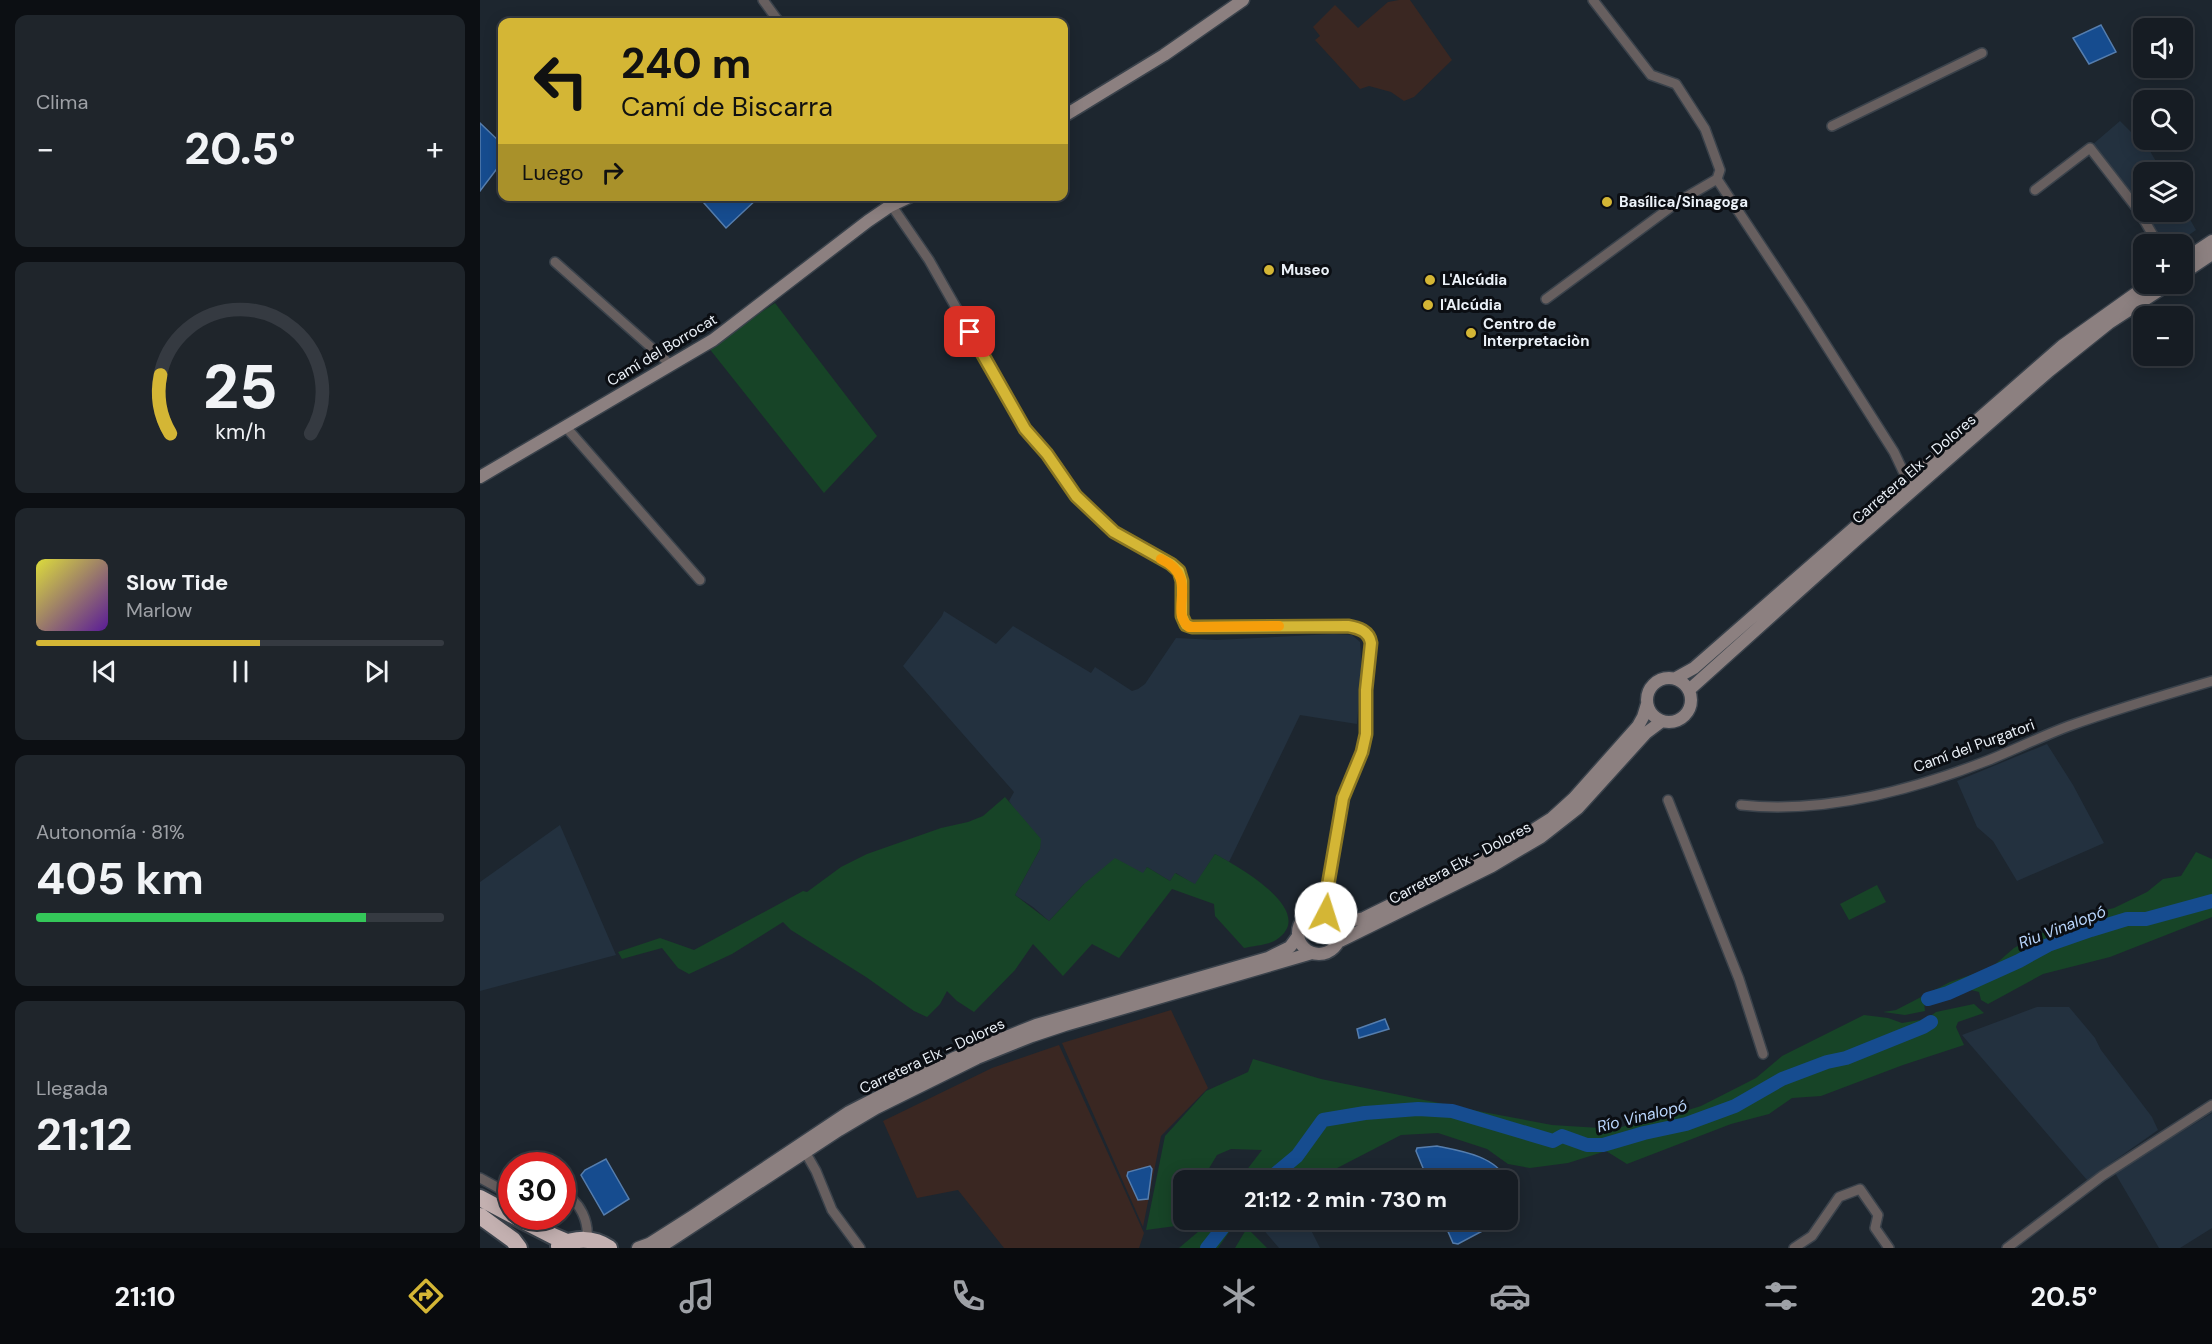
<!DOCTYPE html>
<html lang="es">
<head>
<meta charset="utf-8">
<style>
	body { margin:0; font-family:"DM Sans",sans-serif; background:#1f252b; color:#f1f3f6; height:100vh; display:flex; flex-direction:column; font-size:22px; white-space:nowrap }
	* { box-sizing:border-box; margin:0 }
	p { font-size:20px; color:#9ea1a6 }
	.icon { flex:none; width:33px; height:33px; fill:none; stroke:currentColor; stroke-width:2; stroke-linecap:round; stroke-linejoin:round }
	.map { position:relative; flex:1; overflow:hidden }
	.side { display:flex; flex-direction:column; gap:15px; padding:15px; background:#0c0f13; width:480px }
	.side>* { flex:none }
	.banner { position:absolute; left:18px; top:18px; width:570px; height:183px; border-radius:12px; box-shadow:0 3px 15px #0003,0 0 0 2px #353a41; background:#d4b635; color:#111; overflow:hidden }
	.controls { position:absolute; left:1653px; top:18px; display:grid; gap:12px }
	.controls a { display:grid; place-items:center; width:60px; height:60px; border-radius:12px; background:#161c23; box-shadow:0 3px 15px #0003,0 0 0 2px #353a41; font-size:30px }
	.speed { position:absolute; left:18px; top:1152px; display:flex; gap:12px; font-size:30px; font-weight:700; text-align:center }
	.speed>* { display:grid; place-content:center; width:78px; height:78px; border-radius:50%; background:#161c23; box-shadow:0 3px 15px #0003,0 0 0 2px #353a41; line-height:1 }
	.speed .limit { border:9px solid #d22; background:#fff; color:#111 }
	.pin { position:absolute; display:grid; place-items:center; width:51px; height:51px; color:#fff; margin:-26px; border-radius:12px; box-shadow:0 3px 9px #0006 }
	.me { position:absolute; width:66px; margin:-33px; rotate:5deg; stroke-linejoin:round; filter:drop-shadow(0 0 4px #0008) }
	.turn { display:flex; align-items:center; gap:21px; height:126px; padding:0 24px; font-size:27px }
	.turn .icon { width:78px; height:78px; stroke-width:2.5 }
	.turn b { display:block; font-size:42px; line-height:51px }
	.then { display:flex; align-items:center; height:57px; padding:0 24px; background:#0003; gap:12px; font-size:22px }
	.big { font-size:45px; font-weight:700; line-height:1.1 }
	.side .card { flex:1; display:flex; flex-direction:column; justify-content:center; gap:9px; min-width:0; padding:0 21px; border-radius:12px; background:#1f252b }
	.side .dial { align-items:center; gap:0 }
	.dial svg { height:156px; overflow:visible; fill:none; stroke:#353a41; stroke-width:7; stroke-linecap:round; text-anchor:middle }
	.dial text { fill:#f1f3f6; stroke:none }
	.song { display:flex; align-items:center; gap:18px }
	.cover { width:72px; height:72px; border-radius:9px; background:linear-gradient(135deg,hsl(60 70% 55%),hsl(270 70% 35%)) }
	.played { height:6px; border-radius:3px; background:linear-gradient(90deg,#d4b635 55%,#353a41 55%) }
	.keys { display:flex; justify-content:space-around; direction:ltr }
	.heat { display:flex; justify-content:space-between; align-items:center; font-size:33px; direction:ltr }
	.charge { height:9px; border-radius:4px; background:linear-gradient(90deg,#34c759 81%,#353a41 0) }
	.trip { position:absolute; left:693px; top:1170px; width:345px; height:60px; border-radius:12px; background:#161c23; box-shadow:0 3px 15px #0003,0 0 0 2px #353a41; font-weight:700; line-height:60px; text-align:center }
	.tabs { display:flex; height:96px; justify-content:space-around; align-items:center; background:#090b0e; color:#9ea1a6 }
	.tabs .icon { width:42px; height:42px }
	.tabs .selected { color:#d4b635 }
	.tabs b { font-size:27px; color:#f1f3f6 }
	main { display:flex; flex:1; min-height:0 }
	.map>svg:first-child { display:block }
	.commercial { fill:#3a2722 }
	.built { fill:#23313f }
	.green { fill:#174427 }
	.water { fill:#164c8f; stroke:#567eae; stroke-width:1.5 }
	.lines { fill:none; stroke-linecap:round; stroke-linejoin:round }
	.river { stroke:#164c8f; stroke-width:14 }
	.street-casing { stroke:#3a424b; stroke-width:12 }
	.secondary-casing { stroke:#3a424b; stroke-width:15 }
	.highway-casing { stroke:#3a424b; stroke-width:20 }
	.street { stroke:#675f5f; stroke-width:9 }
	.secondary { stroke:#8c8080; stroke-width:12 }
	.highway { stroke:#c3b0b0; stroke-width:16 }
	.route-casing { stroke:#8a7622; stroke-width:15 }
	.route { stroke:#d4b635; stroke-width:10 }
	.slow { stroke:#f59e0b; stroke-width:10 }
	.poi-dot { fill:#d4b635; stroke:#0b0e13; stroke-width:2 }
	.labels { text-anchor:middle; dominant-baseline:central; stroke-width:6; stroke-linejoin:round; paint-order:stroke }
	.poi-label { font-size:15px; font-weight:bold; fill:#ebf1f8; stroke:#0b0e13; text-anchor:start }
	.street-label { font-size:15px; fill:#ebf1f8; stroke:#0b0e13 }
	.water-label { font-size:16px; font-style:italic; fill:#b9d5fc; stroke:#0b0e13 }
</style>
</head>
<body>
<main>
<section class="side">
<div class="card"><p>Clima</p>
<div class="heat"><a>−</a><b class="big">20.5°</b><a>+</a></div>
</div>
<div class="card dial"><svg viewBox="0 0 100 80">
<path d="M14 69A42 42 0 1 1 86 69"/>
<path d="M14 69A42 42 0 0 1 9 39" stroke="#d4b635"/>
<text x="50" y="56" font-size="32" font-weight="700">25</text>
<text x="50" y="72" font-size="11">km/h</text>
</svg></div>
<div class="card">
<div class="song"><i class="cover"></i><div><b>Slow Tide</b><p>Marlow</p></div></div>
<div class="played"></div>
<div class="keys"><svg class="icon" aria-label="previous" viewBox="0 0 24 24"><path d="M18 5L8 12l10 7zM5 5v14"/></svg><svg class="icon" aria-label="pause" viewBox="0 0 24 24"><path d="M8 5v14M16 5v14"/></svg><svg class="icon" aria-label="next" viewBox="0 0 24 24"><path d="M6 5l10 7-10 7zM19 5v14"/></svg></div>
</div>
<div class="card"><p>Autonomía · 81%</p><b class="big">405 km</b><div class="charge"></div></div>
<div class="card"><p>Llegada</p><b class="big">21:12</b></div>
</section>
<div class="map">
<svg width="1732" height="1248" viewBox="0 0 1732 1248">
	<rect width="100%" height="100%" fill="#1d262f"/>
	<path class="commercial" d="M919,0H930L972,60L934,97L924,101L911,92L889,86L880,89L835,40L840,36L833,27L855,5L878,28L908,2Z
		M691,1010L728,1088L681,1136L663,1227L582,1043Z
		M579,1045L664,1233L659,1248H524L478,1190L437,1198L403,1121L512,1068Z"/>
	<path class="built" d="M1640,121L1670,151L1682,172H1664V212H1702L1703,207L1716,230L1696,244L1693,239L1686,244H1681L1612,145Z
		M464,611L516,644L533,626L611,673L615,667L652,691L658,689L665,684L696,638L736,640L853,634L872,635L880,642L882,667L877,724L820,715L749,862L735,854L715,885L696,873L690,881L667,867L664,873L604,884L569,921L553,907L535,895L560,849L529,801L534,792L423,666L462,616Z
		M1567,744L1593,785L1624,843L1537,881L1513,841L1497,827L1477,781Z
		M80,825L136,955L0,991V882Z
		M1557,1007H1589L1615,1038L1621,1050L1672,1117L1678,1130L1607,1180L1482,1035Z
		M1732,1113V1228L1700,1248H1679L1635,1173Z
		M775,1220H826L840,1248H799Z"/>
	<path class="green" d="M295,303L397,436L344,493L228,347Z
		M525,797L561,839L560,849L535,895L569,921L604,884L635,858L663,873L667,867L690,881L695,873L715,884L735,854C756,865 840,912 796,940C788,945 773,946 764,948L735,916L734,904L692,889L639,958L612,944L583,976L553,944L535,970L494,1012L477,1001L467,991L460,1004L447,1017L434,1011L386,977L311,930L303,922L252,954L209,974L198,968L182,948L142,959L138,952L180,938L214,950L323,891L327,892L361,867L387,854L461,828L488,822L503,816Z
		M1716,852L1732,859V917L1630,957L1563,974L1508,1004L1501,1000L1499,992L1491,990L1444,1002L1445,1011L1425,1015L1403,1012L1416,1010L1470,982L1511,968L1534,948L1562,933L1609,914L1634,908L1667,892L1683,879L1701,876Z
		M1397,885L1406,902L1369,920L1360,904Z
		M1494,1004L1504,1013L1478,1022L1476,1027L1484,1045L1423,1065L1341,1096L1312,1098L1289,1114L1251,1124L1147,1164L1126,1151L1088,1163L1050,1168L1028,1164L1007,1149L958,1133L921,1135L834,1180H759L782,1150L751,1149L737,1155L722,1180H704L705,1220L703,1225L666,1230L685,1136L726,1091L768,1072L773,1059L841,1079L1003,1112L1072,1125L1136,1129L1162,1120L1189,1116L1221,1106L1276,1078L1302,1056L1384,1015L1408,1018L1422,1023L1446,1019L1456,1012Z
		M732,1220H764L752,1228L738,1248H699Z
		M767,1228L787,1248H755Z"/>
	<path class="water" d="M1621,25L1636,52L1609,64L1593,38Z
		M0,123L22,144V162L0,191Z
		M231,197V196L279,197L246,228L224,203Z
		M905,1019L909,1029L879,1038L877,1029Z
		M957,1146C982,1151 1015,1156 1027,1180H948L936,1151L937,1148Z
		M126,1159L149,1199L124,1215L101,1175L105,1170Z
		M670,1166L672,1169L668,1199L658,1200L647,1176L648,1172Z
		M963,1220H1023L978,1244L973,1243Z"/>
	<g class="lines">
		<path class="river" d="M1448,999L1468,993L1539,961L1568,945L1611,930L1647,919H1666L1732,901
			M788,1180L817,1156L843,1120L885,1113L938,1109L972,1111L1073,1141L1082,1136L1107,1145H1123L1164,1133L1206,1124L1255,1106L1302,1079L1347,1062L1366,1058L1443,1027L1451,1022
			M727,1248L749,1220"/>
		<defs>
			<path id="street" d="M283,0L299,22
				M1113,0L1171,75L1196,84L1225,129L1240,170L1237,179
				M1352,126L1502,53
				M1555,190L1610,148L1659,211L1678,244
				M405,196L449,260L545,429L576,465L596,496L634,532L691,564L699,571L702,581V616L706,625L712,627L868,626C880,628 889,631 891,643L886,690V734L882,751L863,798L848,885L846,913
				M1196,203L1237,179L1323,309L1414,452L1423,471
				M75,262L191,365
				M1066,299L1195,204
				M85,426L220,580
				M1188,800L1259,979L1283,1054
				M1261,805C1343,814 1433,790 1509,760C1536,749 1562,736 1589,726C1636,709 1684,695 1732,681
				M328,1157L336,1171L352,1210L380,1248
				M0,1178L24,1191L32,1193
				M82,1194C101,1200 109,1223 107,1240
				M1314,1248L1332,1236L1359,1197L1380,1189L1398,1215L1395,1228L1409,1248
				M1527,1248L1622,1176L1732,1105"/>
			<path id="secondary" d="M584,116L684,55L763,0
				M1702,261L1732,241
				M1702,274L1732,254
				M0,477L233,340L388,221L410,206L431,196
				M1167 700a22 22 0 1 1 44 0a22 22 0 1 1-44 0Z
				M1196,678L1214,668L1582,346L1669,284
				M1209,690L1376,540L1569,371L1629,323L1689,284
				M818 933a21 21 0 1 1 42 0a21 21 0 1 1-42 0Z
				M856,920L865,922L884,918L1020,851L1072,818L1094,798L1158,726L1163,717L1167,704
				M860,941L1012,866L1061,837L1098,808L1166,733L1182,721
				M158,1248L169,1244L213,1216L369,1112L474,1058L556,1025L788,958L810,947L818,936
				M179,1248L359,1130L396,1108L497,1058L552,1036L585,1025L832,953"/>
			<path id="highway" d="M0,1198L32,1215
				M0,1216L33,1240L39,1248
				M34,1216L73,1236L87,1242
				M79,1246C95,1238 113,1237 129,1248"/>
		</defs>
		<use href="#street" class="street-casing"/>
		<use href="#secondary" class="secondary-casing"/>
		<use href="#highway" class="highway-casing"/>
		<use href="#street" class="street"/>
		<use href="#secondary" class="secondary"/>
		<use href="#highway" class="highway"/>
	</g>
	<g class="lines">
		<defs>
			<path id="route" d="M490,332L545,429L567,454L596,496L634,532L691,564L699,571L702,581V616L706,625L712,627L868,626C879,628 889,631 891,643L886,690V734L882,752L863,798L848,885L846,913"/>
		</defs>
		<use href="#route" class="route-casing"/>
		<use href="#route" class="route"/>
		<path class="slow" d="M681,559C721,578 688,611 709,627L799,626"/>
	</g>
	<g class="poi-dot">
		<circle cx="1127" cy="202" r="6"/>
		<circle cx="789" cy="270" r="6"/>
		<circle cx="950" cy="280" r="6"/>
		<circle cx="948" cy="305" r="6"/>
		<circle cx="991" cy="333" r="6"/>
	</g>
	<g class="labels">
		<g class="poi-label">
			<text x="1139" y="202">Basílica/Sinagoga</text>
			<text x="801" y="270">Museo</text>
			<text x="962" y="280">L'Alcúdia</text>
			<text x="960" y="305">l'Alcúdia</text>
			<text x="1003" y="324">Centro de<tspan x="1003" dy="17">Interpretaciòn</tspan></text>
		</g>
		<g class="street-label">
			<text transform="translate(182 350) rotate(-31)">Camí del Borrocat</text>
			<text transform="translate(1434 469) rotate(-41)">Carretera Elx - Dolores</text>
			<text transform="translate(1494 746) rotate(-20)">Camí del Purgatori</text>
			<text transform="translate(980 863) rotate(-28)">Carretera Elx - Dolores</text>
			<text transform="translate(452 1056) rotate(-25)">Carretera Elx - Dolores</text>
		</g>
		<g class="water-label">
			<text transform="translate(1582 927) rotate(-21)">Riu Vinalopó</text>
			<text transform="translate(1162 1116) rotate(-14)">Río Vinalopó</text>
		</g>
	</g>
</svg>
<div class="controls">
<a><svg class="icon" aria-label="sound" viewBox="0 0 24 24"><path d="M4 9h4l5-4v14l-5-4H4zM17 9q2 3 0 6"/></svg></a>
<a><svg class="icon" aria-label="search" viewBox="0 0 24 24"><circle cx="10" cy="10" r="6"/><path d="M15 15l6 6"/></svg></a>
<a><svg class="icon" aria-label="layers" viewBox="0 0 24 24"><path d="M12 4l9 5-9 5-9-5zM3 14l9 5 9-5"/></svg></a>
<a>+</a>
<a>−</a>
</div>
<div class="speed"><div class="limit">30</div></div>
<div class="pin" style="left:490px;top:332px;background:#d93025"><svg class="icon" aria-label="arrive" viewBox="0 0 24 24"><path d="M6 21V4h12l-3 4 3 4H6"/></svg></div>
<svg class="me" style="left:846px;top:913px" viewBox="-20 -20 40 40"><circle r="19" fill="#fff"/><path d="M0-13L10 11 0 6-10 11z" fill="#d4b635"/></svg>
<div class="trip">21:12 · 2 min · 730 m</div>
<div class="banner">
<div class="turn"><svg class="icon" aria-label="left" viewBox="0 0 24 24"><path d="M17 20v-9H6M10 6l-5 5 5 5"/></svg><div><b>240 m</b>Camí de Biscarra</div></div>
<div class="then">Luego<svg class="icon" aria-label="right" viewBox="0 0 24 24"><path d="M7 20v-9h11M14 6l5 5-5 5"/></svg></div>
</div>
</div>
</main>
<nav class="tabs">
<b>21:10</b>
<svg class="icon selected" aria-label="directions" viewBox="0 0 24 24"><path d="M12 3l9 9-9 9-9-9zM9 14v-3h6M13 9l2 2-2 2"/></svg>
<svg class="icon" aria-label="music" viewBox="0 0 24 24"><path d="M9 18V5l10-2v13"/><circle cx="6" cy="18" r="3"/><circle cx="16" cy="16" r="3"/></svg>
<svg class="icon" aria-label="phone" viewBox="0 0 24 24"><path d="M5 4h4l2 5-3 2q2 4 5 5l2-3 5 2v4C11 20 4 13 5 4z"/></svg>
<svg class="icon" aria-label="climate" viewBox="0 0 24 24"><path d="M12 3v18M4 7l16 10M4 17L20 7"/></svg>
<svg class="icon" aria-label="car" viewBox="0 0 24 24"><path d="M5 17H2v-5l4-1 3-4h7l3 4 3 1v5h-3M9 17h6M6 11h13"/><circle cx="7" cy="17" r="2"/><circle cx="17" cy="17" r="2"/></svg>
<svg class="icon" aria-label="filters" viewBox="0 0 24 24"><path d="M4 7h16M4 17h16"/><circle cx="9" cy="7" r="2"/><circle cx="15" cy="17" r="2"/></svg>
<b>20.5°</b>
</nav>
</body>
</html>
